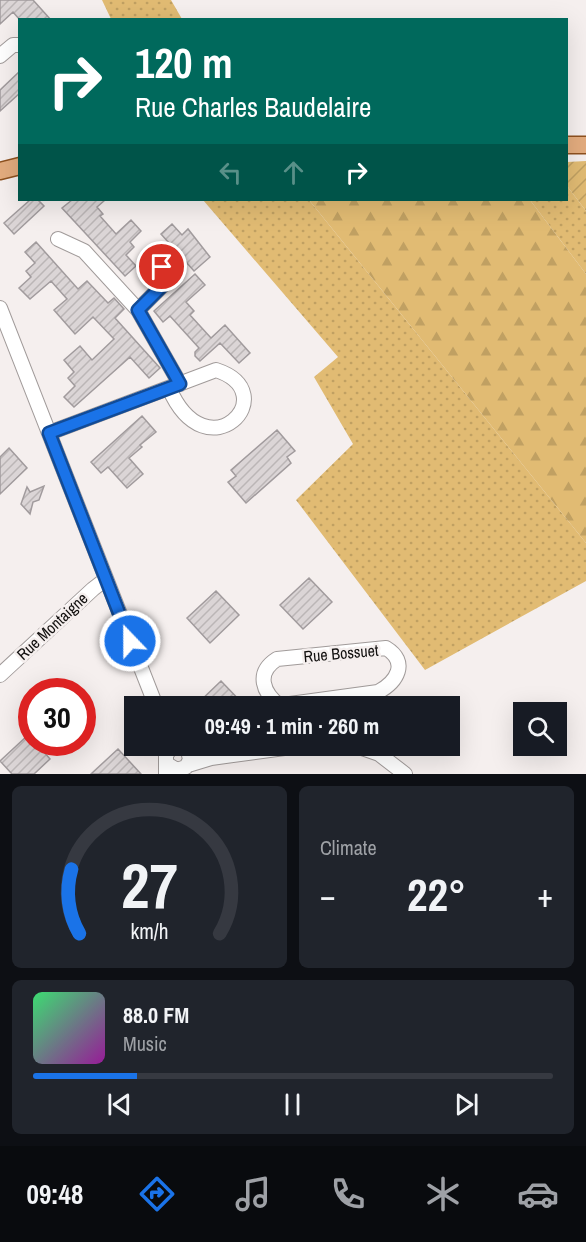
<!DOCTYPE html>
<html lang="en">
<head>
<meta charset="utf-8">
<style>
	body { margin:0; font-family:"Archivo Narrow",sans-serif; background:#20242c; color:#f1f3f6; height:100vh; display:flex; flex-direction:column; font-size:22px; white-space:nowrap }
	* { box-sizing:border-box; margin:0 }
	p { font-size:20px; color:#9ea1a6 }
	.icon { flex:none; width:33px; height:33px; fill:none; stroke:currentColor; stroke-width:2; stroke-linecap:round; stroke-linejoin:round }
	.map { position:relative; height:774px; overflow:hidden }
	.details { display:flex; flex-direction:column; gap:12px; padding:12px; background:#0d0f14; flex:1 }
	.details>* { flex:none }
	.top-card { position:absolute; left:18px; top:18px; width:550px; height:183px; border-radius:0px; box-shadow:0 6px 24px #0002; background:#00695c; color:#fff; overflow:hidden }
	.buttons { position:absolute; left:513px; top:702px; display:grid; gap:12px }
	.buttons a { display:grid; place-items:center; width:54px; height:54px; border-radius:0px; background:#171b24; box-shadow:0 6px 24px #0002; font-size:30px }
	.speed { position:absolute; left:18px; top:678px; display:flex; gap:12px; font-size:30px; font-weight:700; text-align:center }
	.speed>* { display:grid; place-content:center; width:78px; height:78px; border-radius:50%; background:#171b24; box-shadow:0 6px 24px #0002; line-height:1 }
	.speed .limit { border:9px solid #d22; background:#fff; color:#111 }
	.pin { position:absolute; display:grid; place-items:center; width:51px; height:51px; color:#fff; margin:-26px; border:3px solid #fff; border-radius:50%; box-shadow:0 2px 6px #0007 }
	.me { position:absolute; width:66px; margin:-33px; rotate:338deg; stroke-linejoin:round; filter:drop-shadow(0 0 4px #0008) }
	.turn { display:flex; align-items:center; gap:21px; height:126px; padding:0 18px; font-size:27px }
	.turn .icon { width:78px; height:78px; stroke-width:2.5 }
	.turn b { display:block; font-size:42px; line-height:51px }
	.lanes { display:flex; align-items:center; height:57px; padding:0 18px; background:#0003; justify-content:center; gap:30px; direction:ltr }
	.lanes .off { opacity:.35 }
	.big { font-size:45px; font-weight:700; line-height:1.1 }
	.details .widget { flex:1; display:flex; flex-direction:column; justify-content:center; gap:9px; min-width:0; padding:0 21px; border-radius:9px; background:#20242c }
	.details .dial { align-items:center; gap:0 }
	.dial svg { height:156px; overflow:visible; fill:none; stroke:#363941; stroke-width:7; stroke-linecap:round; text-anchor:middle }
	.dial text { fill:#f1f3f6; stroke:none }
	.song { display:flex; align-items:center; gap:18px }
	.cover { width:72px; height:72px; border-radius:9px; background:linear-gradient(135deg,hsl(140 70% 55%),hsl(300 70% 35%)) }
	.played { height:6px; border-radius:3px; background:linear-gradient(90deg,#1a73e8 20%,#363941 20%) }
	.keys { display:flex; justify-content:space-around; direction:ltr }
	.heat { display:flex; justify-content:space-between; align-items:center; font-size:33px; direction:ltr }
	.details .tiles { flex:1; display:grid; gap:12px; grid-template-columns:1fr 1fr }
	.widget:last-child { grid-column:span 2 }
	.trip { position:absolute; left:124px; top:696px; width:336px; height:60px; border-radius:0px; background:#171b24; box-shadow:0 6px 24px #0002; font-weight:700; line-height:60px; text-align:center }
	.tabs { display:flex; height:96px; justify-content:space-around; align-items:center; background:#090b0e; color:#9ea1a6 }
	.tabs .icon { width:42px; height:42px }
	.tabs .selected { color:#1a73e8 }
	.tabs b { font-size:27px; color:#f1f3f6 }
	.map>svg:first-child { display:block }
	.grass { fill:url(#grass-dots) }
	.forest { fill:url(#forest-firs) }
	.garden { fill:url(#garden-furrows) }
	.building { fill:url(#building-hatch); stroke:#a19b9d; stroke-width:1.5 }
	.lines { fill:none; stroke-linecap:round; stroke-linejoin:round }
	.minor-casing { stroke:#a19b9a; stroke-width:16 }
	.major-casing { stroke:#8e511f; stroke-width:19 }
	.minor { stroke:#fff; stroke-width:14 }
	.major { stroke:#e3ac7e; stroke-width:16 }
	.route-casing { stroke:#114b97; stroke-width:15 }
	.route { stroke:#1a73e8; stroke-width:10 }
	.labels { text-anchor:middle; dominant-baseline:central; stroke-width:5; stroke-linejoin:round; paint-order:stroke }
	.street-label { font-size:16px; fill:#12100f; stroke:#f5efee }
</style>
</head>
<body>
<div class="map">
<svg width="586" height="774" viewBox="0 0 586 774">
	<defs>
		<pattern id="grass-dots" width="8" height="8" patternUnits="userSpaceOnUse" patternTransform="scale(1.5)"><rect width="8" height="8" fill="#e1bb73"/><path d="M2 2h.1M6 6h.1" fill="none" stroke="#c0a062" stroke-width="1.8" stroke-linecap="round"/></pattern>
		<pattern id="forest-firs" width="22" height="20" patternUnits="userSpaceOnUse" patternTransform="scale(1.5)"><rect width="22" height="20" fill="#e1bb73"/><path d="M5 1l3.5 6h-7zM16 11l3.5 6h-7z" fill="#c0a062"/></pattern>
		<pattern id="garden-furrows" width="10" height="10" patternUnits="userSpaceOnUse" patternTransform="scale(1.5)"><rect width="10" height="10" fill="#e1bb73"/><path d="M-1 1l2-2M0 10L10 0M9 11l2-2" fill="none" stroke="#c0a062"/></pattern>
		<pattern id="building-hatch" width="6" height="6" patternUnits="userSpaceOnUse" patternTransform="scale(1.5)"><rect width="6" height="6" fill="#dbd5d6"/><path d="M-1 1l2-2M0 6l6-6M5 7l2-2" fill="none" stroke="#bbb6b6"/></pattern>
	</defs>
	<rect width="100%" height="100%" fill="#f5efee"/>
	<path class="grass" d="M102,0H171L182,19H111Z
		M567,186L586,211V274L530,200H567Z
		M203,200H309L586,543V581L425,670L296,500L353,444L314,377L338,357Z"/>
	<path class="forest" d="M309,200H530L586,274V543Z"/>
	<path class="garden" d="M586,161V211L567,186V162Z"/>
	<path class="building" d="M0,0H33L51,20H20L13,12L0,24Z
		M20,71V93L0,111V90Z
		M30,200H38L44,206L14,234L4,223Z
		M72,200H105L97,207L103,214L100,216L116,234L131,220L141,231L130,242L134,247L126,255L136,266L125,276L62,208Z
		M172,224L182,235L188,229L210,257L194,271L161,234Z
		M36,242L78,289L87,281L108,303L114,298L124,309L115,318L160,368L149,378L130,357L74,407L64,397L75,386L68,378L74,372L64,360L80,346L92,360L114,339L93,317L75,334L54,310L67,299L51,281L30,299L19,288L31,277L26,271L35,263L25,252Z
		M195,274L205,285L186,302L194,311L190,315L211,338L225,325L250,353L239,363L220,343L200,361L195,356V352L199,348L170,316L163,322L154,311Z
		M142,416L156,432L140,445L142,447L129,458L143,474L127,488L108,467L101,473L91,462Z
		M277,430L295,451L287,457L291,463L246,503L228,482L236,476L231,470Z
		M9,448L27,468L0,494V457Z
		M44,486L39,500L33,502L30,514L21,504L27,487L30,492Z
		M309,578L332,602L303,629L280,605Z
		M216,591L239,615L210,643L187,618Z
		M221,681L245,706H195Z
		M28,735L32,739V742H35L50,759L34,774H12L0,761Z
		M118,749L141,774H91Z"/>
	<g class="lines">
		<defs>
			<path id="minor" d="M0,56L13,45H20
				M58,239L84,251L138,310L180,384
				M0,308L156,706
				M138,310L164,284L162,267
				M49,433L216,370C286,393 207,476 169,388
				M0,675L93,589L106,579
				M280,706C263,693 255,673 277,659L386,648C409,662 397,682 378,692L290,704L288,706
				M356,746L379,754L405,774
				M188,765L211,758L299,746
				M166,774V755L170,749L180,746L188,750L190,760L186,767L177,770L167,764"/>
			<path id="major" d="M567,145H586
				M0,171L20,166"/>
		</defs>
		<use href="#minor" class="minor-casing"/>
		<use href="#major" class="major-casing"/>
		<use href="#minor" class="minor"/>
		<use href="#major" class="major"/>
	</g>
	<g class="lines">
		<defs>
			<path id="route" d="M130,641L49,433L180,384L138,310L164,284L162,267"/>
		</defs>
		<use href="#route" class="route-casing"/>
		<use href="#route" class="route"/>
	</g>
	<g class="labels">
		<g class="street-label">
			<text transform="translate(52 626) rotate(-43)">Rue Montaigne</text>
			<text transform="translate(341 653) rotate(-5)">Rue Bossuet</text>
		</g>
	</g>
</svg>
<div class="buttons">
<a><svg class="icon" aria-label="search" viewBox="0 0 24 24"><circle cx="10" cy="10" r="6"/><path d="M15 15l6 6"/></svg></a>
</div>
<div class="speed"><div class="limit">30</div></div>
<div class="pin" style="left:162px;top:267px;background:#d93025"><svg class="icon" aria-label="arrive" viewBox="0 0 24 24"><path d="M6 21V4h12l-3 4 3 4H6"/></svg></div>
<svg class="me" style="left:130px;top:641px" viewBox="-20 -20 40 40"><circle r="17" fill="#1a73e8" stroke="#fff" stroke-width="3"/><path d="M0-11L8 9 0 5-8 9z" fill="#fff"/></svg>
<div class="trip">09:49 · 1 min · 260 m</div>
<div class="top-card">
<div class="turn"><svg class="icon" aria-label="right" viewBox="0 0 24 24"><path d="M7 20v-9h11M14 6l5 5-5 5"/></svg><div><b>120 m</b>Rue Charles Baudelaire</div></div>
<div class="lanes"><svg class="icon off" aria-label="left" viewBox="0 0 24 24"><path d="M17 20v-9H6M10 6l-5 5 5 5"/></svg><svg class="icon off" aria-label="ahead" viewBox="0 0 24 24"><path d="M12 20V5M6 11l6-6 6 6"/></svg><svg class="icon" aria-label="right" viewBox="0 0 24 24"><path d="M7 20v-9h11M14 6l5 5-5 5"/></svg></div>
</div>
</div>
<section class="details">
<div class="tiles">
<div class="widget dial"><svg viewBox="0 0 100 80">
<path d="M14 69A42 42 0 1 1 86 69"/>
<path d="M14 69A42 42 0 0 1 10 36" stroke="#1a73e8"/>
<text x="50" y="56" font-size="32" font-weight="700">27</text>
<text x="50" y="72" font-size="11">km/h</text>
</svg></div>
<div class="widget"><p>Climate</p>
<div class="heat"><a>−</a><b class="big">22°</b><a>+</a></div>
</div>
<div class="widget">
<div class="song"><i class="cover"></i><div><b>88.0 FM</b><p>Music</p></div></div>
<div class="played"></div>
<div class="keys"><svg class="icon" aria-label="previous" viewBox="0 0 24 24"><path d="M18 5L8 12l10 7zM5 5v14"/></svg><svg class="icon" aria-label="pause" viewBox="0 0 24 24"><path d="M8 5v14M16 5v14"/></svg><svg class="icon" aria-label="next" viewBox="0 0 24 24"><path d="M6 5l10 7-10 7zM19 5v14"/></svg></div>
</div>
</div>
</section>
<nav class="tabs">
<b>09:48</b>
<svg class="icon selected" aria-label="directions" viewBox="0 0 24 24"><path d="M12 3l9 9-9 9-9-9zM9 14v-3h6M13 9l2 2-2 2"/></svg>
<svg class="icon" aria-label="music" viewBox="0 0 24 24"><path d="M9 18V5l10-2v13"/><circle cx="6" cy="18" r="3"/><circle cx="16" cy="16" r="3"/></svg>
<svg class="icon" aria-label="phone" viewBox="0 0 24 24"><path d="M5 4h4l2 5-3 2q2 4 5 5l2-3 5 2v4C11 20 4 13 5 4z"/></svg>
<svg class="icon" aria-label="climate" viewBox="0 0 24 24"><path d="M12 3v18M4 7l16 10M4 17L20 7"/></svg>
<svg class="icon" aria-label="car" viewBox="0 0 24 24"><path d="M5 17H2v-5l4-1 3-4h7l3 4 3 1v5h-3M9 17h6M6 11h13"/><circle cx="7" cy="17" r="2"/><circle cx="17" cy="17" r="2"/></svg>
</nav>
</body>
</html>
